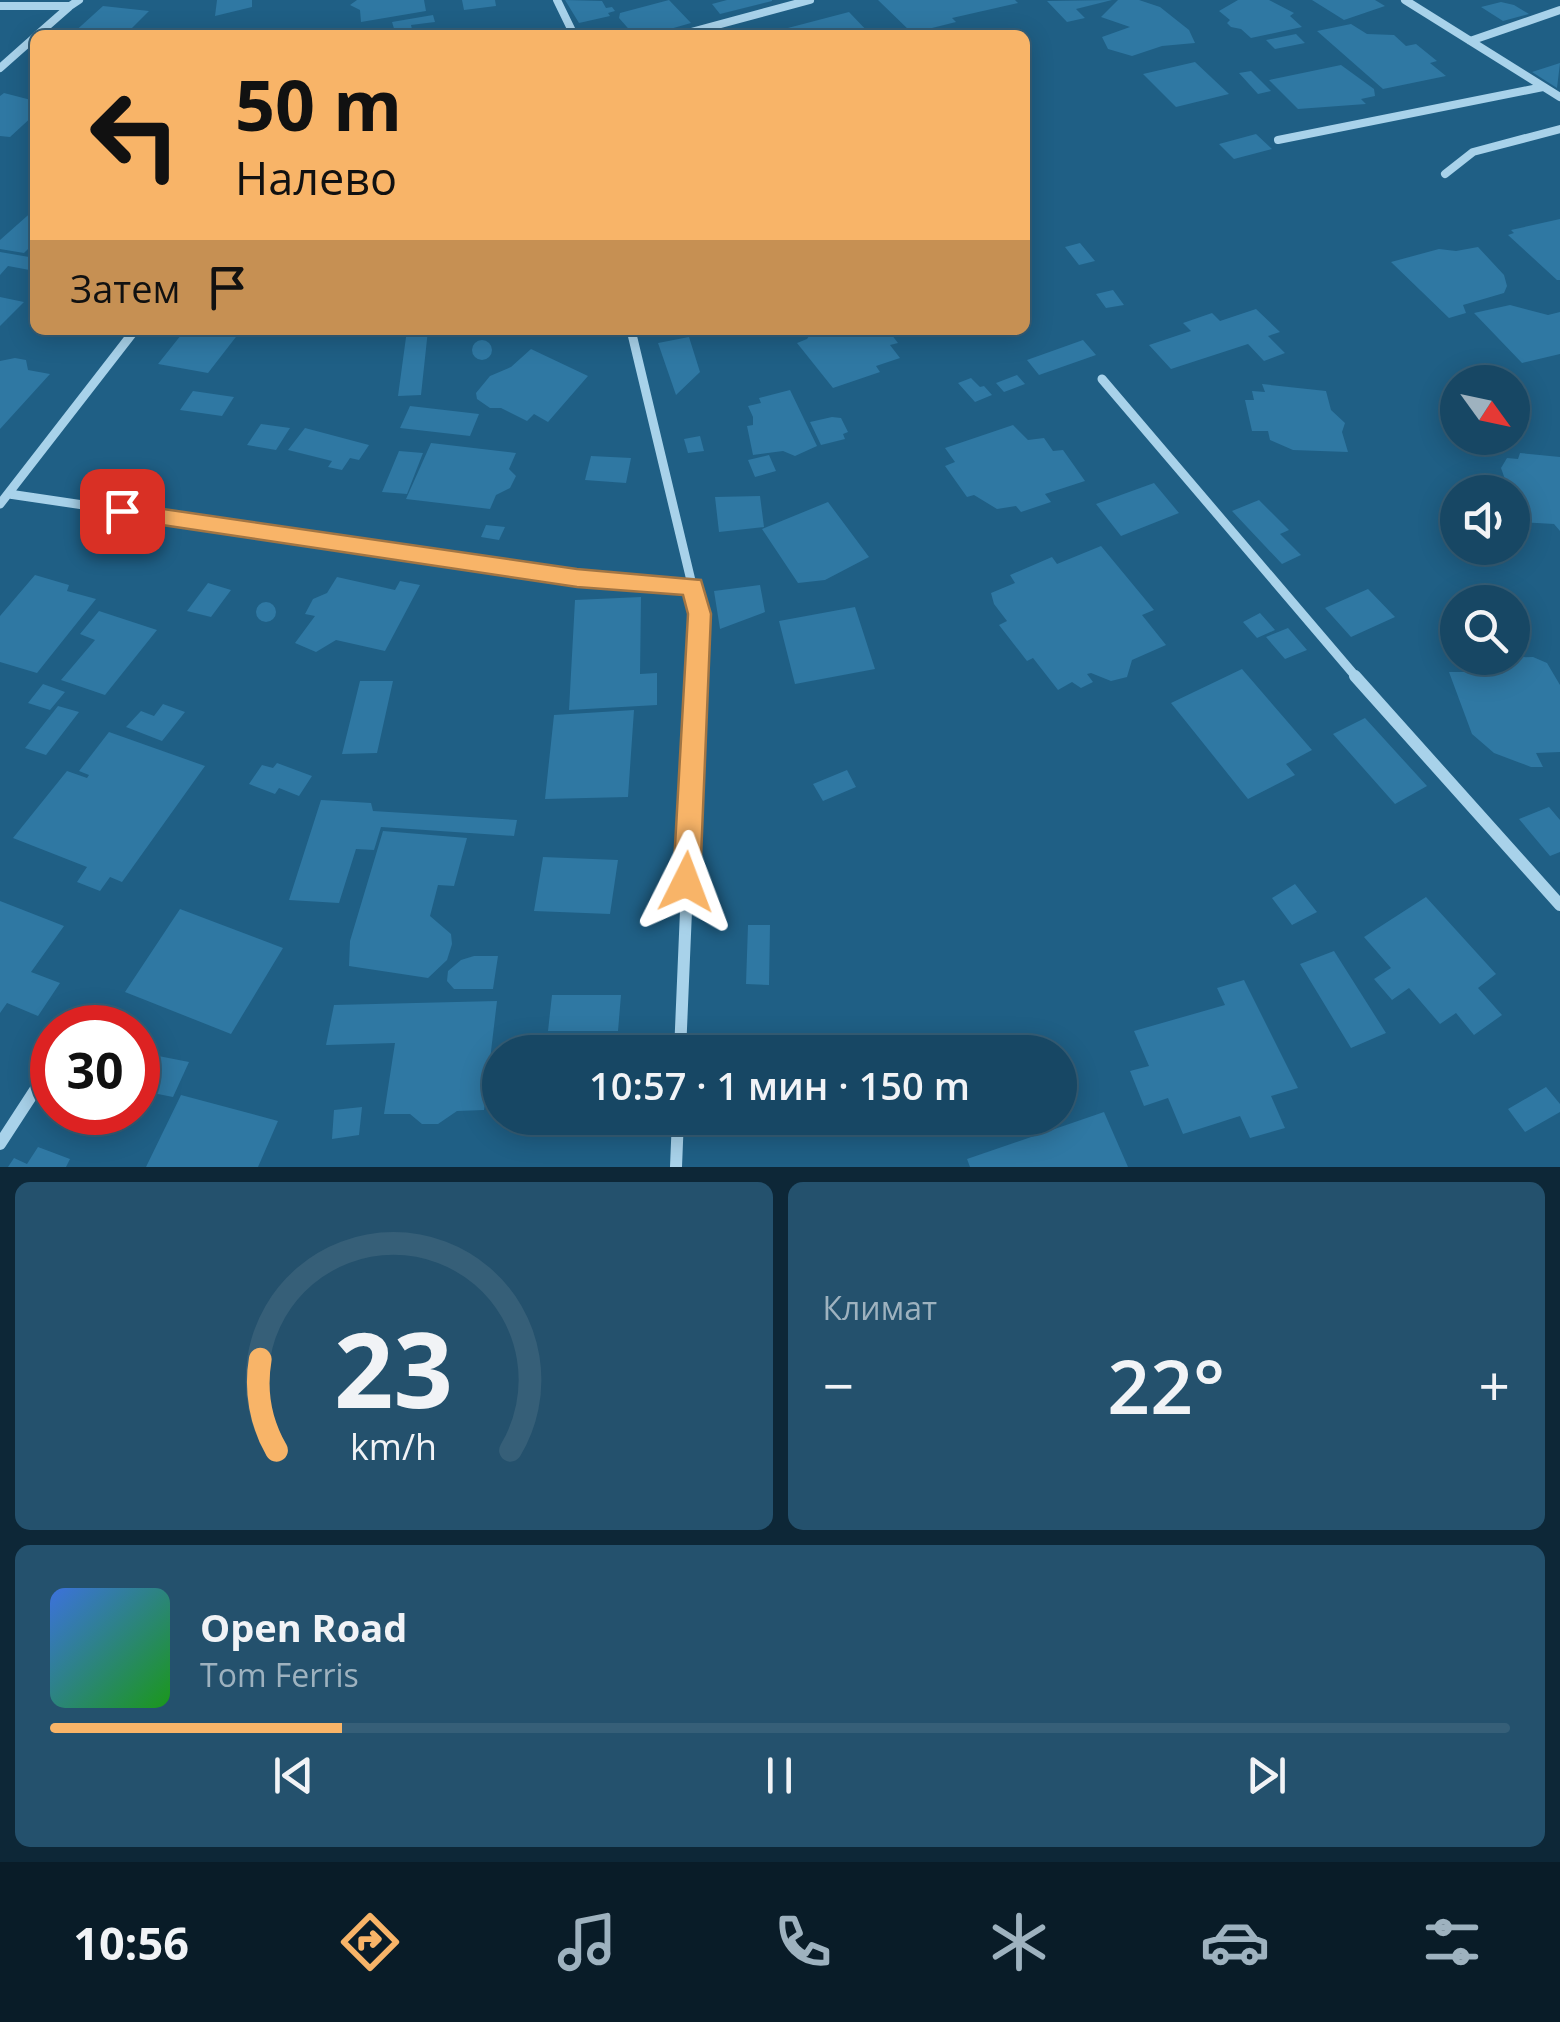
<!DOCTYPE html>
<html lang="ru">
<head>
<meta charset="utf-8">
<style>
	body { margin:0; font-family:"Open Sans",sans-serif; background:#24516d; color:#f1f3f6; height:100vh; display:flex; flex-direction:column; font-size:38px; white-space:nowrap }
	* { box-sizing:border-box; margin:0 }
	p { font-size:32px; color:#9eb2bf }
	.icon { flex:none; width:55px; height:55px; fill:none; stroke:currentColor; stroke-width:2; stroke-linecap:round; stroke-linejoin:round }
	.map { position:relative; height:1167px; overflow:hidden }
	.details { display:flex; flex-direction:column; gap:15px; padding:15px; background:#0d2737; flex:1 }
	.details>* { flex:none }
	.guide { position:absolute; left:30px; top:30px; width:1000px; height:305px; border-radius:15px; box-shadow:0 5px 25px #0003,0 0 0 2px #365f78; background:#f8b468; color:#111; overflow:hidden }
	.needle { width:65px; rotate:123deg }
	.buttons { position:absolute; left:1440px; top:365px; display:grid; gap:20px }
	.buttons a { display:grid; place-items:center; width:90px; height:90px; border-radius:50%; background:#174764; box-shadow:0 5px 25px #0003,0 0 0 2px #365f78; font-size:50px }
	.speed { position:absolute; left:30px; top:1005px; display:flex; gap:20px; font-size:50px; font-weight:700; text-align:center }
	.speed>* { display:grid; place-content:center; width:130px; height:130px; border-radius:50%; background:#174764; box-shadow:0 5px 25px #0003,0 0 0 2px #365f78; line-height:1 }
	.speed .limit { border:15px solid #d22; background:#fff; color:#111 }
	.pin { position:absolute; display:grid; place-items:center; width:85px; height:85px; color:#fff; margin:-42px; border-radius:20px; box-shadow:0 5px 15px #0006 }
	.me { position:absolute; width:110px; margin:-55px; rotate:3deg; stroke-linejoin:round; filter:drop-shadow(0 0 8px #0008) }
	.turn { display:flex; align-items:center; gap:35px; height:210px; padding:0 40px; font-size:45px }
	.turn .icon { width:130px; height:130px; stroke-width:2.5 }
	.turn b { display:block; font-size:70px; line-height:85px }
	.then { display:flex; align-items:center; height:95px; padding:0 40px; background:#0003; gap:20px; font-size:38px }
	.big { font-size:75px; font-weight:600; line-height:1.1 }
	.details .tile { flex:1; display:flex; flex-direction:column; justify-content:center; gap:15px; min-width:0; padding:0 35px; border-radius:15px; background:#24516d }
	.details .dial { align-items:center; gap:0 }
	.dial svg { height:260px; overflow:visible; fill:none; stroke:#365f78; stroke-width:7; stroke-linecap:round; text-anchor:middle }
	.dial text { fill:#f1f3f6; stroke:none }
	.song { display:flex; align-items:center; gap:30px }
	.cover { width:120px; height:120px; border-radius:15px; background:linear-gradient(135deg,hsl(220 70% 55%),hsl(120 70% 35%)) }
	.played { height:10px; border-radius:5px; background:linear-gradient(90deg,#f8b468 20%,#365f78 20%) }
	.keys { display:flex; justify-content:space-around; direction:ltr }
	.heat { display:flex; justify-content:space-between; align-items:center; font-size:55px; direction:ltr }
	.details .tiles { flex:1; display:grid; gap:15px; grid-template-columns:1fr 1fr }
	.tile:last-child { grid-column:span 2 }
	.trip { position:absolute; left:482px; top:1035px; width:595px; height:100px; border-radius:50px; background:#174764; box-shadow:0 5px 25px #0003,0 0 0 2px #365f78; font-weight:600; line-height:100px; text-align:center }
	.menu { display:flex; height:160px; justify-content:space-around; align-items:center; background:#091c28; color:#9eb2bf }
	.menu .icon { width:70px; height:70px }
	.menu .active { color:#f8b468 }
	.menu b { font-size:45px; color:#f1f3f6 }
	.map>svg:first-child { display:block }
	.building { fill:#2f78a3 }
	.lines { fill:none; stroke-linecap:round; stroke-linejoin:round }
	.minor-far2 { stroke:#a8d2ea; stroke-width:8 }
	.minor-far1 { stroke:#a8d2ea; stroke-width:9 }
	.minor { stroke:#a8d2ea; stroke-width:12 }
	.route { fill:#f8b468; stroke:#a17544; stroke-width:2.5 }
</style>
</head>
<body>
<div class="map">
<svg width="1560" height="1167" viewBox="0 0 1560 1167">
	<rect width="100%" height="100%" fill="#1f5f85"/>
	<path class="building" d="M217,0H252V7L215,16Z
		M357,0H424L426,11L361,22L360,10L350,5Z
		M462,0H495L496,6L464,10Z
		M565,0L602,1L606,8L612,7L615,11L608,13L610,16L579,23Z
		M669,0L691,23L649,35H634L619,18L620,13Z
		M727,0H772V1L720,14L712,4Z
		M878,0H1015L1018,3L952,18L956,22L912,33Z
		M1112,0L1076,9L1085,18L1067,22L1047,1Z
		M1118,0H1139L1160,7L1189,30L1195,43L1162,46L1132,56L1108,49L1102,37L1130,27L1101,17Z
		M1238,0H1269L1294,13L1290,16L1302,27L1251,38L1241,29L1231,27L1227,23L1230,20L1219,11Z
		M1312,0H1375L1385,6L1344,20Z
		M1501,2L1514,5L1529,14L1503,21L1481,7Z
		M103,6L149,11L125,35H71Z
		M849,12L871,35H790L784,29Z
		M433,15L435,22L411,25L413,34L396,35L392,22Z
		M1351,24L1367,34L1394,35L1406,46L1416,44L1437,61L1430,63L1446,76L1383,89L1317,31Z
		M1296,34L1305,43L1275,49L1266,40Z
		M1195,62L1229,94L1176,107L1143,74Z
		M1560,63L1557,88L1532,72Z
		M1341,65L1374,89L1375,96L1361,99L1366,104L1298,109L1269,80Z
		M1251,71L1271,91L1258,94L1239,73Z
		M4,93L35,101V114L10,137L0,136V96Z
		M1256,134L1272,149L1234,159L1219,144Z
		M35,209V250L28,249L24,253L0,249V240Z
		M1560,219V280H1557L1508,235L1514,233L1511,230Z
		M1080,243L1095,261L1079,265L1065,247Z
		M1478,247L1504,275L1507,286L1504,293L1463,305L1466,313L1449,318L1391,262L1439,249L1456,251Z
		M0,252L35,258V271L8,266L0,275Z
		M1113,290L1124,305L1106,308L1096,294Z
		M0,297L24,302L0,326Z
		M1510,305L1548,315L1560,312V354L1522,363L1474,313Z
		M1256,309L1280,332L1268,336L1285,353L1264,361L1248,344L1171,369L1149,345L1191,331L1183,323L1212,313L1220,321Z
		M185,330H225L239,333L208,373L158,364Z
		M407,330H428L421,395L398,396Z
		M813,330H888L898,343L890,345L900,358L876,366L880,372L833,388L797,343L807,339Z
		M689,337L700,372L676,395L658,343Z
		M1083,340L1096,355L1039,375L1027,360Z
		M472 350a10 10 0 1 1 20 0a10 10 0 1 1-20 0Z
		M531,349L588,376L548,422L534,414L527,421L501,408H490L477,399L476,393L490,376L511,367Z
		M15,358L26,360L28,370L50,374L0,429V361Z
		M1017,375L1025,384L1004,392L996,383Z
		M971,378L980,387L984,386L992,395L975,402L958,383Z
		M1262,384L1326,391L1331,410L1345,423L1342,432L1348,452L1293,450L1270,440L1268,431H1252L1245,400H1254L1252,391L1265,392Z
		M790,390L817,446L795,456L783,451L753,455L747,426L753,425V417L748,406L761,403L759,398Z
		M193,391L234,397L222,416L180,410Z
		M410,406L479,414L470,436L400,428Z
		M832,417L841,418L848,432L843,434L845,439L821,445L810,422Z
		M261,424L290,428L276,450L247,445Z
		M1013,425L1028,440L1044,438L1053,451L1063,450L1085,481L1045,494L1051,502L1021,512L1016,506L997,509L974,495L967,497L945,466L955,462L945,448Z
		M305,428L369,445L359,460L350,458L342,470L328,467L332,461L288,450Z
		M700,436L704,451L688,453L684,439Z
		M431,443L516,453L509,469L516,476L510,488L496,495L490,509L406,499Z
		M399,451L423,453L407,494L382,492Z
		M1520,453L1560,457V531L1554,524L1520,522L1501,468L1507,458L1518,459Z
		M769,455L776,471L755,477L748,460Z
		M591,456L631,458L626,483L585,480Z
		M1154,483L1179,513L1121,536L1096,504Z
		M760,496L764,527L719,532L715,497Z
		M1259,500L1289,530L1280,534L1301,555L1282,564L1232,511Z
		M828,502L869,557L825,580L798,583L762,529Z
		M486,525L505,527L499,540L481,537Z
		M1101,546L1154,610L1142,615L1166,645L1132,660L1127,677L1111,681L1091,673L1087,674L1093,682L1081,688L1072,682L1058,690L1033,658L1027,661L999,625L1007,621L994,604L991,593L1015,583L1010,575L1052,557L1057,564Z
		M35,575L69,585L67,591L96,599L37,673L0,662V616Z
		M337,577L395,590L400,581L420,585L385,651L336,640L316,652L295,643L315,616L305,614L313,599L327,593Z
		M208,583L231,590L211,617L187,611Z
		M760,585L765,612L720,629L714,591Z
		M1368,589L1395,617L1351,637L1325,608Z
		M641,597L640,674L657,673V705L569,710L575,600Z
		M256 612a10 10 0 1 1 20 0a10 10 0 1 1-20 0Z
		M855,607L875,669L795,684L779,621Z
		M99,611L157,630L105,695L61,680L95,640L80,634Z
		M1260,613L1275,630L1257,638L1243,622Z
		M1288,628L1307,650L1285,659L1266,637Z
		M1533,657L1547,663L1560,685V752L1536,753L1543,767H1531L1494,753L1472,734L1449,672H1467L1472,658Z
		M1242,669L1312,750L1286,764L1295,775L1248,799L1171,703Z
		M360,681H393L377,753L342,754Z
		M43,684L65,692L50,710L28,703Z
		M163,704L185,712L162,741L126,727L141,711L154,716Z
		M58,706L79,712L46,755L25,748Z
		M634,710L628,797L545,799L554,715Z
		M1365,718L1427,786L1395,804L1333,734Z
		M109,732L205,766L122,882L110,877L100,891L77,882L87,867L13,838L67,771L87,778L89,775L79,771Z
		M277,763L312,776L299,796L279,788L275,794L249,784L262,765L273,768Z
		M847,770L856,787L823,801L813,784Z
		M321,800L371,803L373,811L517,820L514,836L381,827L374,850L356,849L339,903L289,900Z
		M1549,807L1560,820V852L1550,856L1519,819Z
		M383,831L467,838L454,886L438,885L430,916L451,934L452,944L447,960L428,978L349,966L350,941Z
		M543,857L618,860L610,914L534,911Z
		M1295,884L1317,912L1292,925L1272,898Z
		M1426,897L1496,974L1478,988L1502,1015L1474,1035L1456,1013L1440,1024L1409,988L1392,1000L1374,979L1391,968L1364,937Z
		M0,901L64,926L31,972L60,983L38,1016L7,1003L0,1013Z
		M180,909L283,948L231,1034L125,992Z
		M748,925H770L769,985L746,984Z
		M1334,951L1386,1033L1351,1048L1300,964Z
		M474,956H498L493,989H454L447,981L448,971L461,960Z
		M1244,980L1298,1088L1271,1096L1285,1128L1250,1138L1240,1116L1183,1134L1168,1098L1144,1106L1130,1071L1149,1066L1134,1031L1225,1005L1217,988Z
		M552,995H621L618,1031H548Z
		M497,1001L484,1110L457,1111L438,1124H422L410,1114H384L395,1043L326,1045L334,1005Z
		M138,1052L189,1062L173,1097L138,1090Z
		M1546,1087L1560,1104V1112L1525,1132L1508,1109Z
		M181,1095L278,1121L258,1167H146Z
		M362,1107L359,1135L332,1139L334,1110Z
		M1104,1112L1128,1167H970L967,1159Z
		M38,1147L70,1159L66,1167H8L14,1158L27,1164Z"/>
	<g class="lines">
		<path class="minor-far2" d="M557,0L574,35
			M1405,0L1560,97
			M0,6H70L79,0
			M37,35L69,7
			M680,35L810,0
			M1470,41L1560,10
			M0,68L35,37
			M1278,140L1543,87
			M1445,174L1473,152L1560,129"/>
		<path class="minor-far1" d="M631,330L699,614L696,678
			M1102,379L1357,678
			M9,494L577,578L692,587
			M0,504L135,330"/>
		<path class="minor" d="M1355,676L1560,905
			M76,1028L84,1015
			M680,1052L696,676
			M0,1144L52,1064
			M676,1167L678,1118"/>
	</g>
	<path class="route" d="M122,503L577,569L701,580L711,614L700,882L696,892L686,895L677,892L673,882L688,614L683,595L577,587L122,519L112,511Z"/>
</svg>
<div class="buttons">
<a><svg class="needle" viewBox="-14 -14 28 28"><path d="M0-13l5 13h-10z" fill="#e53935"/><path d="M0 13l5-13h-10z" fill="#9eb2bf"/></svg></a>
<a><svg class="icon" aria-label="sound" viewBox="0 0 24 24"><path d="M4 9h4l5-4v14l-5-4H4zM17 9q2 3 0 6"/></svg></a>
<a><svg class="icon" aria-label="search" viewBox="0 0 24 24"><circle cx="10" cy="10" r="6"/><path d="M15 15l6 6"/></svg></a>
</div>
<div class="speed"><div class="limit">30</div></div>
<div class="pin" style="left:122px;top:511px;background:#d93025"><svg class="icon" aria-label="arrive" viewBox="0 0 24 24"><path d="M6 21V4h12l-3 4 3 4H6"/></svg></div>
<svg class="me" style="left:686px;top:882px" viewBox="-20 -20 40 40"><path d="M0-17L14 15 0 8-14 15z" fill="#f8b468" stroke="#fff" stroke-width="4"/></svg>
<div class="trip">10:57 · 1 мин · 150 m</div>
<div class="guide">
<div class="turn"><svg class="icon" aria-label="left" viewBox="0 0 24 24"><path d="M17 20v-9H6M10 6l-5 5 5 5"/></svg><div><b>50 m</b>Налево</div></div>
<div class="then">Затем<svg class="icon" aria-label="arrive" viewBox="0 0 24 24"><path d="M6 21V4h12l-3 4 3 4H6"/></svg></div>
</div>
</div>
<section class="details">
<div class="tiles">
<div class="tile dial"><svg viewBox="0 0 100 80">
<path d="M14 69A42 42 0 1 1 86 69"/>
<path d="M14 69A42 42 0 0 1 9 41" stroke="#f8b468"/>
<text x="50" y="56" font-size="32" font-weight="700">23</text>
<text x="50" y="72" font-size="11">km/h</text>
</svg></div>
<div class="tile"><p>Климат</p>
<div class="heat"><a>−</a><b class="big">22°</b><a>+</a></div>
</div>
<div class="tile">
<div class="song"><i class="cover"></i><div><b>Open Road</b><p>Tom Ferris</p></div></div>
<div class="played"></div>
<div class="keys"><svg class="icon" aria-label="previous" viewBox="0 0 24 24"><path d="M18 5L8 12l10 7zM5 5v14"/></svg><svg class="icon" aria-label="pause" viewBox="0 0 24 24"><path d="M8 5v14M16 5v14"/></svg><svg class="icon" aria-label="next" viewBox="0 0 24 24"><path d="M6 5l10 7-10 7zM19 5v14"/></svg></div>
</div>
</div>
</section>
<nav class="menu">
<b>10:56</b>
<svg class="icon active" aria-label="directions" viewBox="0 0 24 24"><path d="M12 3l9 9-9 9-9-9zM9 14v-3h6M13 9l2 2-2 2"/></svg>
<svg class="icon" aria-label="music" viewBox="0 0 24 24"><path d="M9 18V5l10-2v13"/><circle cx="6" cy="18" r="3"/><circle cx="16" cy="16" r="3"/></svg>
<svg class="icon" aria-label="phone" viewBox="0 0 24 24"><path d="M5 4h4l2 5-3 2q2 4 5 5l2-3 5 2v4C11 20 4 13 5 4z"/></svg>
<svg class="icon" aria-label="climate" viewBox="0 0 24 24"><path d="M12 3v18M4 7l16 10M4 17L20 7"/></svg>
<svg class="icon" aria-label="car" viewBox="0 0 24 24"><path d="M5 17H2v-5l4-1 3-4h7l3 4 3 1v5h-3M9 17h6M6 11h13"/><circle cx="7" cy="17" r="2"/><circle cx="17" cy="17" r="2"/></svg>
<svg class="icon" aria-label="filters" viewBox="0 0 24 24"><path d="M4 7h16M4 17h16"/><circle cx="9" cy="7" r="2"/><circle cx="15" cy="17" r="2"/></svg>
</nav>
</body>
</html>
